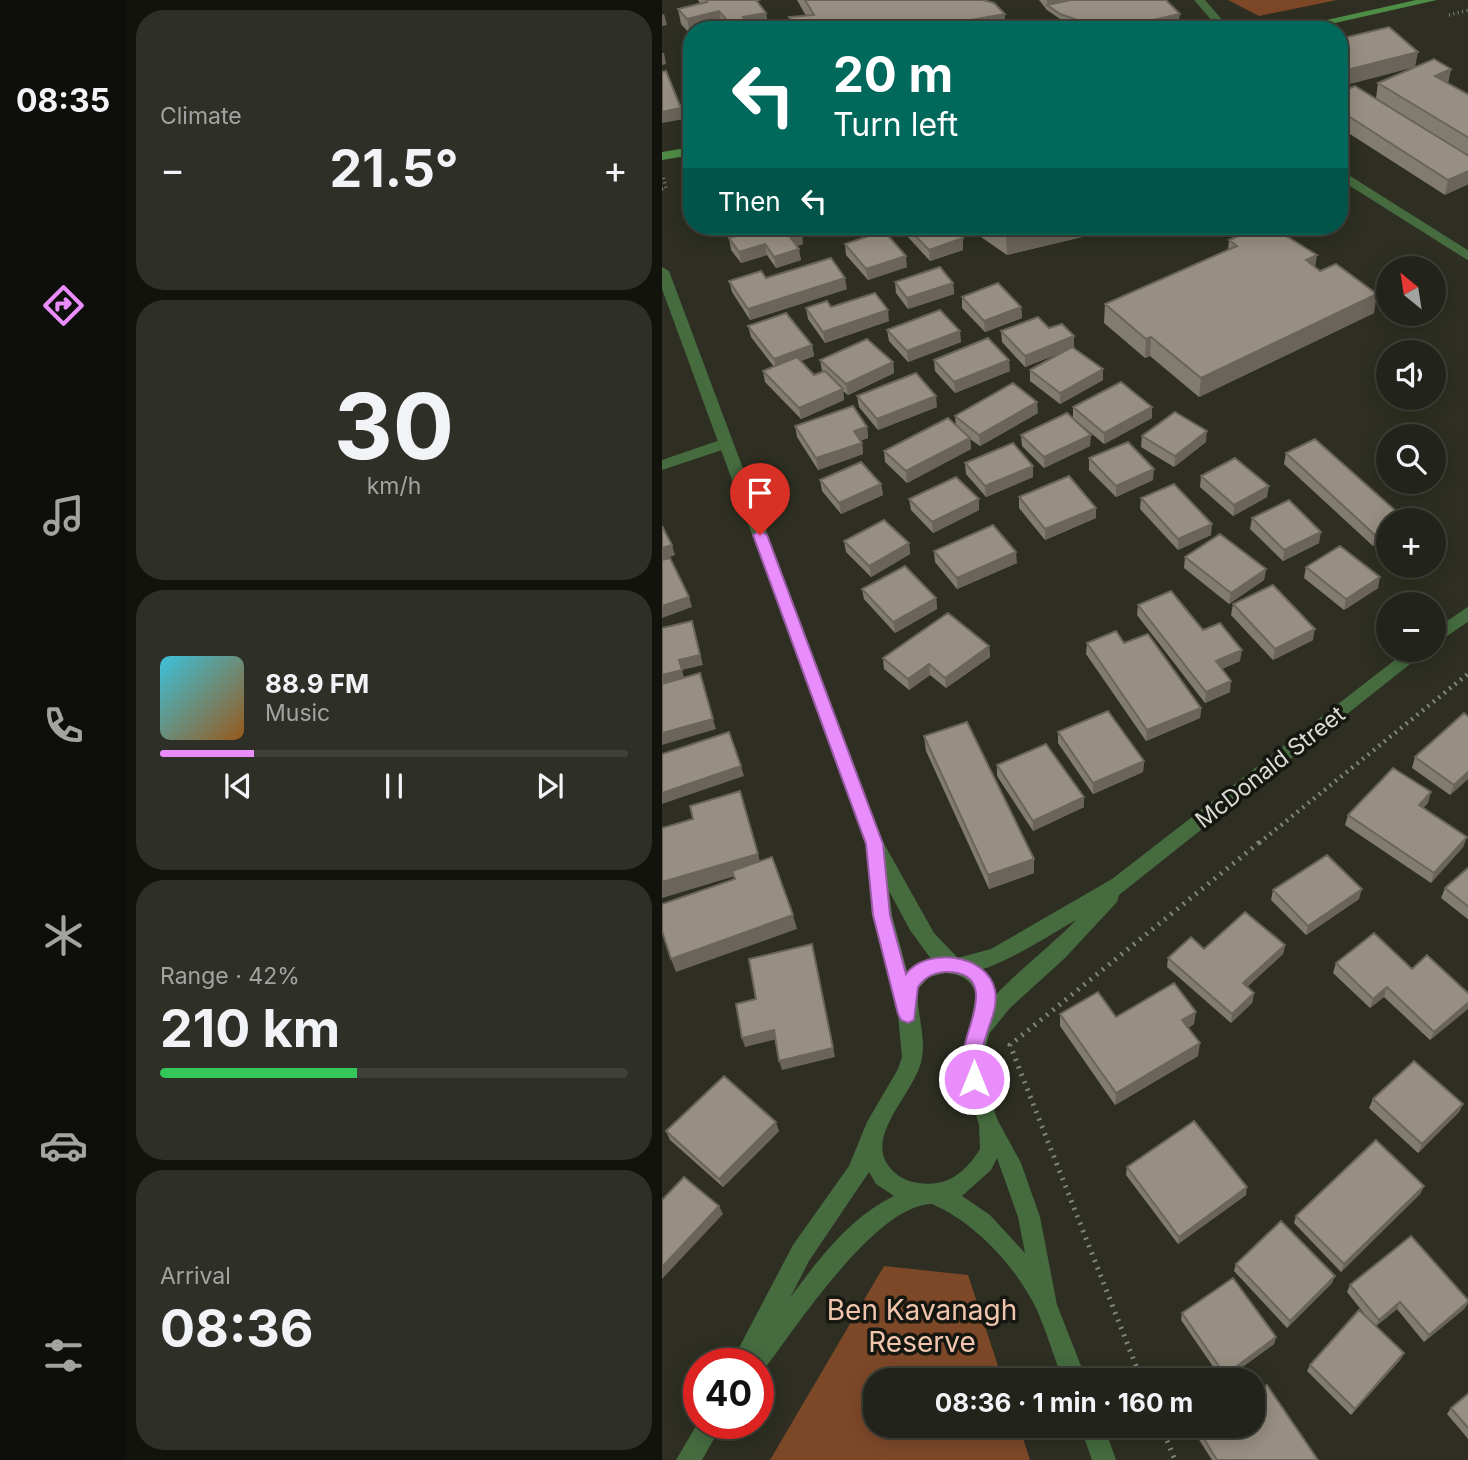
<!DOCTYPE html>
<html lang="en">
<head>
<meta charset="utf-8">
<style>
	body { margin:0; font-family:Inter,sans-serif; background:#2e2f27; color:#f1f3f6; height:100vh; display:flex; flex-direction:column; font-size:26px; white-space:nowrap }
	* { box-sizing:border-box; margin:0 }
	p { font-size:23px; color:#a2a4a2 }
	.icon { flex:none; width:38px; height:38px; fill:none; stroke:currentColor; stroke-width:2; stroke-linecap:round; stroke-linejoin:round }
	.map { position:relative; flex:1; overflow:hidden }
	.side { display:flex; flex-direction:column; gap:10px; padding:10px; background:#13130e; width:536px }
	.side>* { flex:none }
	.guide { position:absolute; left:21px; top:21px; width:665px; height:214px; border-radius:28px; box-shadow:0 4px 18px #0003,0 0 0 2px #3f4039; background:#00695c; color:#fff; overflow:hidden }
	.needle { width:46px; rotate:330deg }
	.tools { position:absolute; left:714px; top:256px; display:grid; gap:14px }
	.tools a { display:grid; place-items:center; width:70px; height:70px; border-radius:50%; background:#22231a; box-shadow:0 4px 18px #0003,0 0 0 2px #3f4039; font-size:35px }
	.speed { position:absolute; left:21px; top:1348px; display:flex; gap:14px; font-size:35px; font-weight:700; text-align:center }
	.speed>* { display:grid; place-content:center; width:91px; height:91px; border-radius:50%; background:#22231a; box-shadow:0 4px 18px #0003,0 0 0 2px #3f4039; line-height:1 }
	.speed .limit { border:10px solid #d22; background:#fff; color:#111 }
	.pin { position:absolute; display:grid; place-items:center; width:60px; height:60px; color:#fff; margin:-72px -30px; border-radius:50% 50% 50% 0; rotate:-45deg; box-shadow:0 0 7px #0007 }
	.pin .icon { rotate:45deg }
	.me { position:absolute; width:77px; margin:-38px; rotate:0deg; stroke-linejoin:round; filter:drop-shadow(0 0 5px #0008) }
	.turn { display:flex; align-items:center; gap:24px; height:147px; padding:0 35px; font-size:32px }
	.turn .icon { width:91px; height:91px; stroke-width:2.5 }
	.turn b { display:block; font-size:49px; line-height:60px }
	.then { display:flex; align-items:center; height:66px; padding:0 35px; background:#0003; gap:14px; font-size:26px }
	.big { font-size:52px; font-weight:700; line-height:1.1 }
	.side .widget { flex:1; display:flex; flex-direction:column; justify-content:center; gap:10px; min-width:0; padding:0 24px; border-radius:28px; background:#2e2f27 }
	.side .dial { align-items:center; gap:0 }
	.dial b { font-size:91px; line-height:1 }
	.song { display:flex; align-items:center; gap:21px }
	.cover { width:84px; height:84px; border-radius:10px; background:linear-gradient(135deg,hsl(190 70% 55%),hsl(30 70% 35%)) }
	.played { height:7px; border-radius:4px; background:linear-gradient(90deg,#ea8dfc 20%,#3f4039 20%) }
	.keys { display:flex; justify-content:space-around; direction:ltr }
	.heat { display:flex; justify-content:space-between; align-items:center; font-size:38px; direction:ltr }
	.charge { height:10px; border-radius:5px; background:linear-gradient(90deg,#34c759 42%,#3f4039 0) }
	.trip { position:absolute; left:201px; top:1368px; width:402px; height:70px; border-radius:28px; background:#22231a; box-shadow:0 4px 18px #0003,0 0 0 2px #3f4039; font-weight:700; line-height:70px; text-align:center }
	main { display:flex; flex:1; min-height:0 }
	.dock { display:flex; flex-direction:column; width:126px; justify-content:space-around; align-items:center; background:#0e0e0a; color:#a2a4a2 }
	.dock .icon { width:49px; height:49px }
	.dock .on { color:#ea8dfc }
	.dock b { font-size:32px; color:#f1f3f6 }
	.map>svg:first-child { display:block }
	.green { fill:#7d4828 }
	.lines { fill:none; stroke-linecap:round; stroke-linejoin:round }
	.path-far2 { stroke:#838479; stroke-width:3.5; stroke-dasharray:1 3.5; stroke-linecap:butt }
	.path-far1 { stroke:#838479; stroke-width:4.5; stroke-dasharray:2 5; stroke-linecap:butt }
	.path { stroke:#838479; stroke-width:5; stroke-dasharray:2 6; stroke-linecap:butt }
	.minor { fill:#456b3f; fill-rule:evenodd }
	.tertiary { fill:#456b3f; fill-rule:evenodd }
	.secondary { fill:#4f8c45; fill-rule:evenodd }
	.wall { fill:#827b6f }
	.shaded-wall { fill:#6a645a }
	.building { fill:#978f81; stroke:#6a645a; stroke-width:2 }
	.route { fill:#ea8dfc; stroke:#985ca4; stroke-width:2 }
	.labels { text-anchor:middle; dominant-baseline:central; stroke-width:7; stroke-linejoin:round; paint-order:stroke }
	.street-label { font-size:23px; fill:#dadbd3; stroke:#161711 }
	.near-park-label { font-size:28px; fill:#f1c5ad; stroke:#161711 }
</style>
</head>
<body>
<main>
<nav class="dock">
<b>08:35</b>
<svg class="icon on" aria-label="directions" viewBox="0 0 24 24"><path d="M12 3l9 9-9 9-9-9zM9 14v-3h6M13 9l2 2-2 2"/></svg>
<svg class="icon" aria-label="music" viewBox="0 0 24 24"><path d="M9 18V5l10-2v13"/><circle cx="6" cy="18" r="3"/><circle cx="16" cy="16" r="3"/></svg>
<svg class="icon" aria-label="phone" viewBox="0 0 24 24"><path d="M5 4h4l2 5-3 2q2 4 5 5l2-3 5 2v4C11 20 4 13 5 4z"/></svg>
<svg class="icon" aria-label="climate" viewBox="0 0 24 24"><path d="M12 3v18M4 7l16 10M4 17L20 7"/></svg>
<svg class="icon" aria-label="car" viewBox="0 0 24 24"><path d="M5 17H2v-5l4-1 3-4h7l3 4 3 1v5h-3M9 17h6M6 11h13"/><circle cx="7" cy="17" r="2"/><circle cx="17" cy="17" r="2"/></svg>
<svg class="icon" aria-label="filters" viewBox="0 0 24 24"><path d="M4 7h16M4 17h16"/><circle cx="9" cy="7" r="2"/><circle cx="15" cy="17" r="2"/></svg>
</nav>
<section class="side">
<div class="widget"><p>Climate</p>
<div class="heat"><a>−</a><b class="big">21.5°</b><a>+</a></div>
</div>
<div class="widget dial"><b>30</b><p>km/h</p></div>
<div class="widget">
<div class="song"><i class="cover"></i><div><b>88.9 FM</b><p>Music</p></div></div>
<div class="played"></div>
<div class="keys"><svg class="icon" aria-label="previous" viewBox="0 0 24 24"><path d="M18 5L8 12l10 7zM5 5v14"/></svg><svg class="icon" aria-label="pause" viewBox="0 0 24 24"><path d="M8 5v14M16 5v14"/></svg><svg class="icon" aria-label="next" viewBox="0 0 24 24"><path d="M6 5l10 7-10 7zM19 5v14"/></svg></div>
</div>
<div class="widget"><p>Range · 42%</p><b class="big">210 km</b><div class="charge"></div></div>
<div class="widget"><p>Arrival</p><b class="big">08:36</b></div>
</section>
<div class="map">
<svg width="807" height="1460" viewBox="0 0 807 1460">
	<rect width="100%" height="100%" fill="#2e2f22"/>
	<path class="green" d="M566,0H675L597,16Z
		M222,1266L306,1275L341,1381H214V1426H357L368,1460H108Z"/>
	<g class="lines">
		<path class="path-far2" d="M787,15L807,10
			M0,189L4,188L1,177"/>
		<path class="path-far1" d="M597,843L807,673"/>
		<path class="path" d="M480,1381L348,1045L599,841
			M499,1426L513,1460"/>
		<path class="minor" d="M532,0H543L569,30H558Z
			M677,169L807,251V261L677,179Z
			M64,438L69,439V447L0,470V460Z
			M807,606V621L772,645V630Z
			M747,649H767L457,895L455,902L403,958L348,1008L326,1035L319,1038L312,1035L309,1029C325,993 385,951 414,920C387,935 317,983 288,972L285,966L288,960L329,949L450,879Z"/>
		<path class="tertiary" d="M0,267L7,271L221,842L272,933L295,957L320,968L331,984L334,1007L321,1058L323,1085L336,1121L359,1163L378,1217L395,1305L425,1381H401C392,1357 385,1333 375,1310C354,1267 314,1223 270,1204C214,1204 133,1329 101,1371L96,1373V1363H69L131,1245L187,1166L205,1122L236,1069L240,1057L235,1004L210,915L205,848L0,289ZM227,891L248,930L269,959L254,964L245,971L230,915ZM283,973C298,974 310,979 314,995L300,1070L317,1125L318,1149C311,1161 297,1177 283,1181C270,1186 248,1184 237,1176C191,1143 254,1095 260,1058C264,1035 254,1012 256,989L267,977ZM335,1158L356,1217L363,1253L328,1215L300,1196L329,1170ZM207,1172L214,1184L232,1196C188,1217 156,1260 128,1298L147,1261Z
			M37,1421L61,1423L40,1460H14Z
			M418,1426H442L454,1460H430Z"/>
		<path class="secondary" d="M754,0H775L642,30H620Z
			M30,147V155L0,160V152Z"/>
	</g>
	<path class="wall" d="M36,0H100L95,1L104,13L106,28L95,30H63L60,26L45,30H30L28,34L19,24L16,9L38,3Z
		M135,0H321L343,14V30H129L127,17L144,16Z
		M377,0H504L517,20L471,30H429L398,19L385,10Z
		M789,69L786,83L807,95V156L714,98L716,83Z
		M677,92L807,156L783,195L677,127Z
		M52,226H94L60,237Z
		M94,226H134L141,244L135,246L139,260L114,268L105,255L79,263L69,250L67,238L97,229Z
		M199,226H289L301,250L268,261L245,236L244,226L224,233L245,267L206,280L184,255L183,244L208,236Z
		M309,226H466L345,255L309,230Z
		M567,240L653,268L712,313L537,397L488,356L483,358L442,323L443,304L566,250Z
		M104,278L185,289L88,320L70,292L67,281Z
		M233,282L291,283L292,294L246,309L234,293Z
		M300,297L359,307L360,318L323,332L300,308Z
		M169,307L227,321L163,343L146,319L144,308Z
		M86,326L150,345L152,356L139,361L152,375L160,371L158,360L231,362L232,373L186,395L181,391L182,400L139,419L103,382L101,371L112,367L89,337Z
		M387,328L412,347L441,380L398,404L368,381V370L401,352L363,367L340,342L339,331Z
		M225,330L299,342L246,362L227,341Z
		M272,360L348,371L293,393L273,371Z
		M195,396L275,407L216,430L197,407Z
		M411,407L490,418L442,444L411,418Z
		M376,413L318,446L308,439L309,449L245,483L223,462L222,451L294,425L293,416Z
		M133,426L205,427L206,438L198,441L200,443L201,454L156,470L135,437Z
		M359,435L428,446L382,468L360,446Z
		M480,436L544,442L512,467L479,447Z
		M624,453L726,520L711,546L622,464Z
		M427,458L491,480L454,497L427,470Z
		M303,463L371,477L324,497L304,474Z
		M539,476L605,497L571,516L538,487Z
		M158,480L219,484L221,495L179,514L160,491Z
		M357,497L434,508V518L383,540L357,508Z
		M479,498L549,535L516,550L478,509Z
		M247,499L317,510L271,533L249,510Z
		M590,518L657,543L621,561L588,529Z
		M182,541L247,543L248,554L209,577L184,552Z
		M272,551L355,563L295,589L273,562Z
		M523,557L604,569L602,580L567,604L522,568Z
		M644,567L716,588L682,610L642,578Z
		M200,589L274,598L275,609L233,633L202,599Z
		M571,604L651,640L611,660L569,615Z
		M476,605L541,630L578,661L560,669L568,692L543,703L475,615Z
		M425,643H462L539,708L538,718L484,741L424,654Z
		M327,646L328,657L284,688L268,675L247,690L222,669L221,658Z
		M807,717V778L788,795L750,768L753,757Z
		M396,732L482,761L481,772L431,794L396,743Z
		M262,736L372,873L327,889L264,751Z
		M335,765L422,797V807L371,831L335,776Z
		M766,803L761,808L805,837L801,847L769,883L683,825L686,815Z
		M807,867V920L779,898L783,888Z
		M611,890L697,899L644,935L609,900Z
		M623,945L621,954L585,987L592,993L590,1003L569,1023L505,967L506,958L542,949Z
		M674,963L750,969L807,994V1008L768,1040L722,997L708,1008L671,973Z
		M398,1014L454,1017L532,1024L526,1028L536,1056L453,1105L398,1026Z
		M711,1099L801,1104L797,1112L756,1153L707,1108Z
		M4,1131H117L61,1187L8,1140Z
		M465,1167L584,1195L516,1244L464,1175Z
		M762,1186L758,1194L679,1272L632,1223L634,1216Z
		M574,1264L670,1283L625,1328L572,1271Z
		M688,1285L807,1302L802,1309L762,1342L735,1309L714,1326L742,1353L738,1360L689,1415L645,1371L648,1365L708,1321L685,1292Z
		M520,1313L614,1337L612,1344L561,1381L519,1320Z
		M807,1393V1440L785,1414L789,1408Z
		M538,1432L656,1460H550L536,1438Z"/>
	<path class="shaded-wall" d="M385,0H434L385,5V10Z
		M57,11L60,26L45,30H30V34H28L25,19Z
		M104,13L106,28L95,30H83L81,17Z
		M2,14L5,25L0,26V15Z
		M343,14V30H251Z
		M518,14L517,20L471,30H446Z
		M756,52L753,67L677,87V72Z
		M0,53H2L4,64L0,65Z
		M789,69L785,84L773,76Z
		M19,108L22,119L0,123V112Z
		M807,171V184L783,195L786,180Z
		M58,226H94L60,237Z
		M212,226H245L210,238L208,227Z
		M386,226H466L345,255L344,236Z
		M140,233L141,244L130,248L128,237Z
		M301,238V250L268,261L267,250Z
		M103,244L105,255L79,263L77,252Z
		M137,249L139,260L114,268L112,257Z
		M655,255L652,274L644,260Z
		M244,256L245,267L206,280L204,269Z
		M183,278L185,289L88,320L86,309Z
		M291,283L292,294L246,309L245,298Z
		M715,294L712,313L537,397L539,378Z
		M359,307L360,318L323,332L322,321Z
		M226,310L227,321L163,343L161,332Z
		M298,331L299,342L246,362L245,351Z
		M412,336V347L363,367V356Z
		M489,337L488,356L483,358L484,339Z
		M150,345L152,356L114,370L112,359Z
		M347,360L348,371L293,393L292,382Z
		M231,362L232,373L186,395L184,384Z
		M441,369V380L398,404V393Z
		M181,389L182,400L139,419L137,408Z
		M274,396L275,407L216,430L215,419Z
		M375,402L376,413L318,446L317,435Z
		M490,407V418L442,444V433Z
		M205,427L206,438L193,442L192,431Z
		M545,431L544,442L512,467L513,456Z
		M429,435L428,446L382,468V457Z
		M308,438L309,449L245,483L244,471Z
		M200,443L201,454L156,470L154,458Z
		M371,466V477L324,497L323,486Z
		M492,469L491,480L454,497V486Z
		M219,484L221,495L179,514L177,503Z
		M607,486L605,497L571,516L572,505Z
		M317,499V510L271,533L270,522Z
		M434,508V518L383,540V529Z
		M550,524L549,535L516,550V539Z
		M726,529V538L711,546L713,535Z
		M659,532L657,543L621,561L622,550Z
		M247,543L248,554L209,577L207,566Z
		M10,545L13,555L0,560V548Z
		M354,552L355,563L295,589V578Z
		M604,569L602,580L567,604L569,593Z
		M718,577L716,588L682,610L684,599Z
		M27,597L30,607L0,618V606Z
		M274,598L275,609L233,633L231,622Z
		M30,621L41,665L20,670L23,681L0,686V675L17,660Z
		M653,629L651,640L611,660L613,649Z
		M327,646L328,657L284,688L283,678Z
		M580,650L578,661L553,672L554,661Z
		M267,664L268,675L247,690L246,679Z
		M569,681L568,692L543,703L544,692Z
		M539,708L538,718L484,741L485,730Z
		M51,719L54,729L0,745V733Z
		M482,761L481,772L431,794V783Z
		M79,766L82,776L0,804V793Z
		M807,771V778L788,795L792,785Z
		M769,792L766,803L754,815L757,805Z
		M422,797V807L371,831V821Z
		M805,837L801,847L769,883L772,873Z
		M96,854L100,868L0,898V882Z
		M372,859V873L327,889L326,875Z
		M700,889L697,899L644,935L646,926Z
		M131,915L135,929L14,972L9,959Z
		M150,944L173,1057L120,1070L117,1061Z
		M623,945L621,954L579,992L581,983Z
		M725,987L722,997L708,1008L711,999Z
		M592,993L590,1003L569,1023L570,1014Z
		M807,1002V1008L768,1040L772,1032Z
		M534,1012L532,1024L518,1033L520,1020Z
		M112,1030L115,1039L83,1047L80,1038Z
		M538,1043L536,1056L453,1105L454,1093Z
		M801,1104L797,1112L756,1153L760,1144Z
		M114,1122L117,1131L61,1187L57,1179Z
		M762,1186L758,1194L679,1272L682,1264Z
		M585,1187L584,1195L516,1244L517,1237Z
		M57,1206L61,1214L0,1279V1267Z
		M673,1276L670,1283L625,1328L628,1321Z
		M738,1302L735,1309L713,1327L717,1320Z
		M807,1302L802,1309L762,1342L767,1335Z
		M614,1337L612,1344L561,1381L563,1375Z
		M742,1353L738,1360L689,1415L693,1409Z"/>
	<path class="building" d="M44,0H94L104,13L81,17L91,30H73L57,11L25,19L16,9L45,2Z
		M143,0H321L332,3L343,14L251,30H135L127,17L152,15Z
		M409,0H504L518,14L445,30L398,14L385,5Z
		M727,27L756,52L677,72V39Z
		M772,59L789,69L773,76L807,95V138L716,83Z
		M4,71L19,108L0,112V72Z
		M693,86L807,156V171L786,180L677,110V92Z
		M109,226H134L140,233L128,237L137,249L112,257L103,244L77,252L67,238Z
		M244,226H289L301,238L267,250Z
		M330,226H386L344,236Z
		M599,226H608L655,255L644,260L658,271L674,264L715,294L539,378L489,337L484,339L443,304L575,246L567,240Z
		M222,231L244,256L204,269L183,244Z
		M169,258L183,278L86,309L67,281L99,271L104,278Z
		M278,267L291,283L245,298L233,282Z
		M336,283L359,307L322,321L300,297Z
		M213,293L226,310L161,332L144,308L165,301L169,307Z
		M278,310L298,331L245,351L225,330Z
		M124,313L150,345L112,359L86,326Z
		M376,317L387,328L400,324L412,336L363,356L339,331Z
		M326,338L347,360L292,382L272,360Z
		M205,339L231,362L184,384L158,360Z
		M410,347L441,369L398,393L368,370Z
		M135,357L152,375L163,371L181,389L137,408L101,371Z
		M254,373L274,396L215,419L195,396Z
		M459,382L490,407L442,433L411,407Z
		M351,383L375,402L317,435L293,416Z
		M191,406L205,427L192,431L200,443L154,458L133,426Z
		M513,412L545,431L513,456L480,436Z
		M405,413L429,435L382,457L359,435Z
		M286,418L308,438L244,471L222,451Z
		M653,439L744,520H726V529L713,535L624,453Z
		M466,442L492,469L454,486L427,458Z
		M351,443L371,466L323,486L303,463Z
		M573,458L607,486L572,505L539,476Z
		M199,462L219,484L177,503L158,480Z
		M407,476L434,508L383,529L357,497Z
		M294,477L317,499L270,522L247,499Z
		M512,484L550,524L516,539L479,498Z
		M627,500L659,532L622,550L590,518Z
		M222,520L247,543L207,566L182,541Z
		M331,525L354,552L295,578L272,551Z
		M0,526L10,545L0,548Z
		M558,534L604,569L569,593L523,557Z
		M678,546L718,577L684,599L644,567Z
		M8,558L27,597L0,606V560Z
		M243,566L274,598L231,622L200,589Z
		M611,585L653,629L613,649L571,604Z
		M509,591L541,630L558,623L580,650L554,661L569,681L544,692L476,605Z
		M286,613L327,646L283,678L267,664L246,679L221,658Z
		M30,621L38,655L17,660L20,670L0,675V628Z
		M454,631L462,643L486,634L539,708L485,730L425,643Z
		M38,673L51,719L0,733V684Z
		M446,711L482,761L431,783L396,732Z
		M802,713L807,717V771L792,785L753,757Z
		M305,722L372,859L326,875L262,736Z
		M67,732L79,766L0,793V754Z
		M384,744L422,797L371,821L335,765Z
		M731,768L769,792L757,805L805,837L772,873L686,815Z
		M78,791L96,854L0,882V828L31,819L28,806Z
		M665,855L700,889L646,926L611,890Z
		M110,857L131,915L9,959L0,931V904L73,879L70,871Z
		M807,867V907L783,888Z
		M583,912L623,945L581,983L592,993L570,1014L506,958L529,937L542,949Z
		M712,933L750,969L765,955L807,994V1002L772,1032L725,987L711,999L674,963Z
		M150,944L171,1048L117,1061L112,1030L80,1038L74,1004L94,999L87,959Z
		M512,983L534,1012L520,1020L538,1043L454,1093L398,1014L436,992L454,1017Z
		M752,1061L801,1104L760,1144L711,1099Z
		M62,1076L114,1122L57,1179L4,1131Z
		M532,1121L585,1187L517,1237L465,1167Z
		M714,1140L762,1186L682,1264L634,1216Z
		M22,1177L57,1206L0,1267V1200Z
		M619,1221L673,1276L628,1321L574,1264Z
		M749,1236L807,1301L767,1335L738,1302L717,1320L688,1285Z
		M571,1278L614,1337L563,1375L520,1313Z
		M697,1310L742,1353L693,1409L648,1365Z
		M605,1385L656,1460H555L538,1432L546,1426H592V1394Z
		M807,1393V1429L789,1408Z"/>
	<path class="route" d="M98,530L105,535L221,844L228,915L244,974C264,947 325,953 333,990C337,1010 324,1029 321,1048C318,1060 324,1073 319,1085L312,1088L305,1085C301,1075 300,1058 302,1048C307,1022 335,971 283,972C271,973 263,977 256,987L252,1020L246,1023L239,1020L236,1014L211,915L204,844L91,535Z"/>
	<g class="labels">
		<g class="street-label">
			<text transform="translate(608 767) rotate(-38)">McDonald Street</text>
		</g>
		<g class="near-park-label">
			<text x="260" y="1310">Ben Kavanagh<tspan x="260" dy="32">Reserve</tspan></text>
		</g>
	</g>
</svg>
<div class="tools">
<a><svg class="needle" viewBox="-14 -14 28 28"><path d="M0-13l5 13h-10z" fill="#e53935"/><path d="M0 13l5-13h-10z" fill="#a2a4a2"/></svg></a>
<a><svg class="icon" aria-label="sound" viewBox="0 0 24 24"><path d="M4 9h4l5-4v14l-5-4H4zM17 9q2 3 0 6"/></svg></a>
<a><svg class="icon" aria-label="search" viewBox="0 0 24 24"><circle cx="10" cy="10" r="6"/><path d="M15 15l6 6"/></svg></a>
<a>+</a>
<a>−</a>
</div>
<div class="speed"><div class="limit">40</div></div>
<div class="pin" style="left:98px;top:535px;background:#d93025"><svg class="icon" aria-label="arrive" viewBox="0 0 24 24"><path d="M6 21V4h12l-3 4 3 4H6"/></svg></div>
<svg class="me" style="left:312px;top:1079px" viewBox="-20 -20 40 40"><circle r="17" fill="#ea8dfc" stroke="#fff" stroke-width="3"/><path d="M0-11L8 9 0 5-8 9z" fill="#fff"/></svg>
<div class="trip">08:36 · 1 min · 160 m</div>
<div class="guide">
<div class="turn"><svg class="icon" aria-label="left" viewBox="0 0 24 24"><path d="M17 20v-9H6M10 6l-5 5 5 5"/></svg><div><b>20 m</b>Turn left</div></div>
<div class="then">Then<svg class="icon" aria-label="left" viewBox="0 0 24 24"><path d="M17 20v-9H6M10 6l-5 5 5 5"/></svg></div>
</div>
</div>
</main>
</body>
</html>
